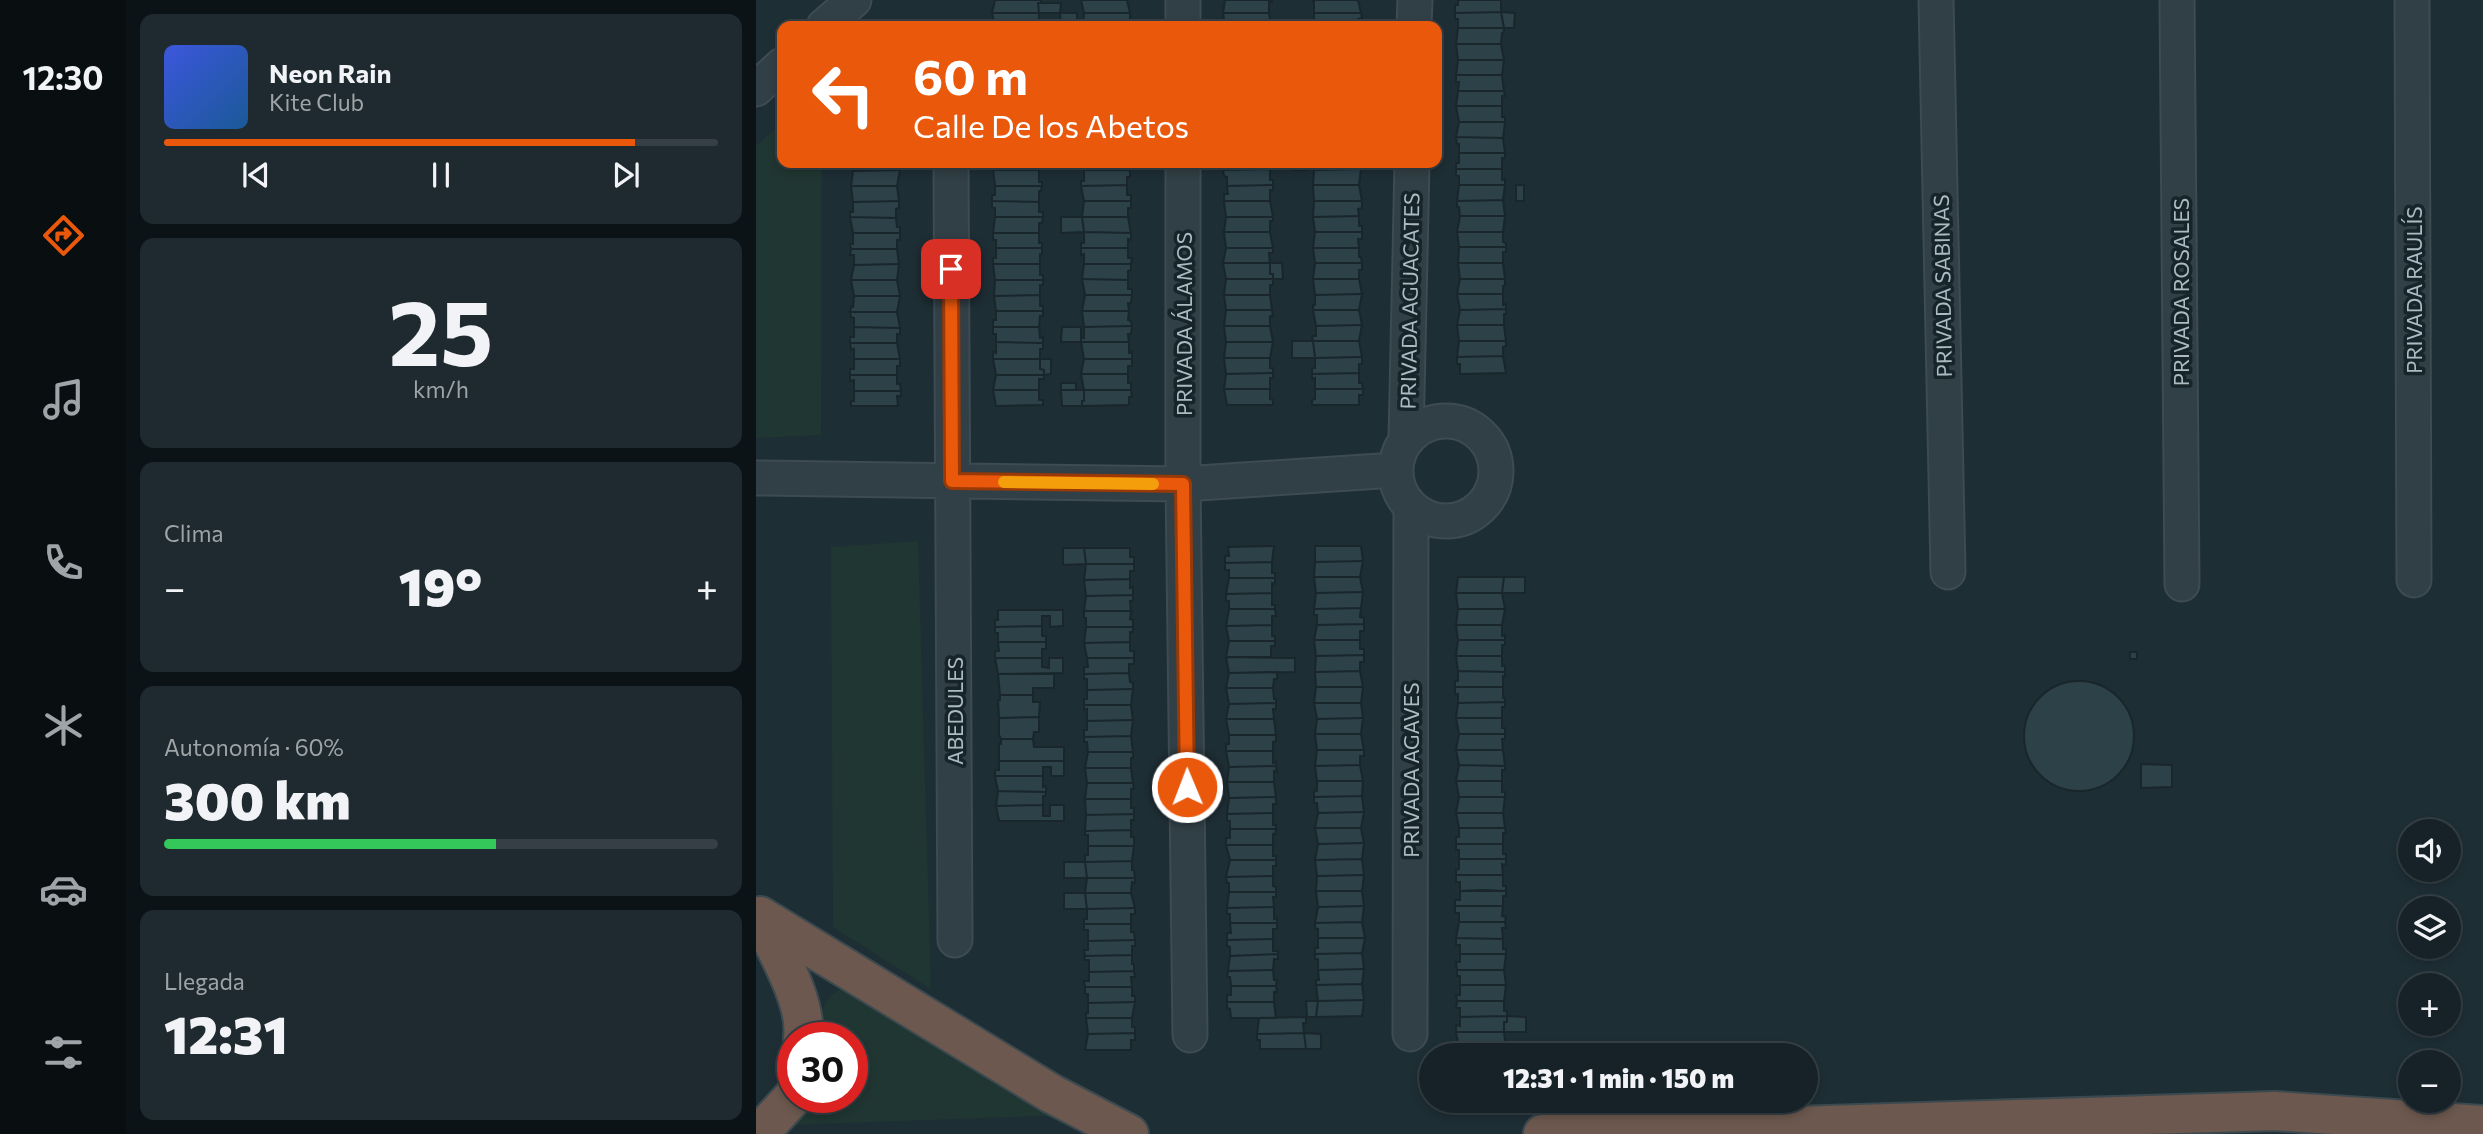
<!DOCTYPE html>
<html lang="es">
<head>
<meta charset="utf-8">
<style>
	body { margin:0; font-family:Commissioner,sans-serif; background:#1f2a30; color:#f1f3f6; height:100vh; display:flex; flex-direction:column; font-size:26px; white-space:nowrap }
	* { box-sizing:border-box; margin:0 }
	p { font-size:23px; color:#9ea4a8 }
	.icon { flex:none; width:38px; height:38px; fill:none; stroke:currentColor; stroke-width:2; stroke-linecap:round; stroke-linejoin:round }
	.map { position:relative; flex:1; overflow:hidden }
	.sheet { display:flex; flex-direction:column; gap:14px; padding:14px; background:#0c1316; width:630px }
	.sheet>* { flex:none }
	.banner { position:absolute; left:21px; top:21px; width:665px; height:147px; border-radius:14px; box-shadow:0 4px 10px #0003,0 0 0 2px #353f45; background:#ea580c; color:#fff; overflow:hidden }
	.buttons { position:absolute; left:1642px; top:819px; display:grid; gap:14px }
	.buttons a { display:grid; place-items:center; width:63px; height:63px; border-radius:50%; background:#162228; box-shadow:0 4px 10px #0003,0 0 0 2px #353f45; font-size:35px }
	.speed { position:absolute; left:21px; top:1022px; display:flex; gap:14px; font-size:35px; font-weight:700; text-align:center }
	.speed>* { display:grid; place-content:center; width:91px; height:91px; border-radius:50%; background:#162228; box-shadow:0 4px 10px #0003,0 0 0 2px #353f45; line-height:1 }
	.speed .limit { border:10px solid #d22; background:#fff; color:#111 }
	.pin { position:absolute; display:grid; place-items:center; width:60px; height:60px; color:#fff; margin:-30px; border-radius:14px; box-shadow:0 4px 10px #0006 }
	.me { position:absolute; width:77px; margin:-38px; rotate:359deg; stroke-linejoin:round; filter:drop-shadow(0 0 5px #0008) }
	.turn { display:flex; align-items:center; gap:24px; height:147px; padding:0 21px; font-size:32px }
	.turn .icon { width:91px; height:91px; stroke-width:2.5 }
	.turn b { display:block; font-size:49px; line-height:60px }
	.big { font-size:52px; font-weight:800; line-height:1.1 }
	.sheet .card { flex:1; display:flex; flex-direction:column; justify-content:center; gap:10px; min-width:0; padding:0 24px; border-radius:14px; background:#1f2a30 }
	.sheet .dial { align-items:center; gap:0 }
	.dial b { font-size:91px; line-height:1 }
	.song { display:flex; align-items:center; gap:21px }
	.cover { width:84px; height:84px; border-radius:10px; background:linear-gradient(135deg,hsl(230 70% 55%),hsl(210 70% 35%)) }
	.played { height:7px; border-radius:4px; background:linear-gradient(90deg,#ea580c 85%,#353f45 85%) }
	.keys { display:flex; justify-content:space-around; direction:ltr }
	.heat { display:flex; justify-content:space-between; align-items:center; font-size:38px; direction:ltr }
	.charge { height:10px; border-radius:5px; background:linear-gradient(90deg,#34c759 60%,#353f45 0) }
	.trip { position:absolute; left:663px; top:1043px; width:399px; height:70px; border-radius:35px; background:#162228; box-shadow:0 4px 10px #0003,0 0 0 2px #353f45; font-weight:800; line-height:70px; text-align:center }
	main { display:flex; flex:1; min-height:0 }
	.tab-bar { display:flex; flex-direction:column; width:126px; justify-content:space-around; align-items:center; background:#090e10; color:#9ea4a8 }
	.tab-bar .icon { width:49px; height:49px }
	.tab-bar .current { color:#ea580c }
	.tab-bar b { font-size:32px; color:#f1f3f6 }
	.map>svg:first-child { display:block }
	.green { fill:#203632 }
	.building { fill:#2d4149; stroke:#19262c; stroke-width:2 }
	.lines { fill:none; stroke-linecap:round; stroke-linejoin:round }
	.street-casing { stroke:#3e4b52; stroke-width:37 }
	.highway-casing { stroke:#3c4a50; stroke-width:42 }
	.street { stroke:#313f46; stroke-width:33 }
	.highway { stroke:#6c584e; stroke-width:38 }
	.route-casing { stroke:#983908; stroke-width:18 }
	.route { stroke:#ea580c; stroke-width:12 }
	.slow { stroke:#f59e0b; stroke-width:12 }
	.labels { text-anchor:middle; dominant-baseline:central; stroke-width:7; stroke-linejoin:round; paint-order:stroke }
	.street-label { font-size:21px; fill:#abbbc3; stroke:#17242a }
</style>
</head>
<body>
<main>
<nav class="tab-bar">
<b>12:30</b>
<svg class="icon current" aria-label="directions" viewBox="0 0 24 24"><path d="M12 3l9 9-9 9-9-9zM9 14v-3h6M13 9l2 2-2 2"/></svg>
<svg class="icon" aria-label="music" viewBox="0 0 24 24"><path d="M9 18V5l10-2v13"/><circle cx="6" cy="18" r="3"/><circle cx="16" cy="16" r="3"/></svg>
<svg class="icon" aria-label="phone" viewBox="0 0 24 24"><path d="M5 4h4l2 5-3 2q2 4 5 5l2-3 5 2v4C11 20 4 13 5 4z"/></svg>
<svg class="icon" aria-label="climate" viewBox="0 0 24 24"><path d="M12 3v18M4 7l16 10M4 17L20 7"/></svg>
<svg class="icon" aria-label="car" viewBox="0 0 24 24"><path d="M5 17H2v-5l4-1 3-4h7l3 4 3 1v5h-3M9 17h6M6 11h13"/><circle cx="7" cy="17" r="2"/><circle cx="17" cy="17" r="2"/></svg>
<svg class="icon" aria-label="filters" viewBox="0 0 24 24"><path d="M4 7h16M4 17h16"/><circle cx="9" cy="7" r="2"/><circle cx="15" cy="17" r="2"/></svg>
</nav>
<section class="sheet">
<div class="card">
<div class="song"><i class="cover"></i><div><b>Neon Rain</b><p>Kite Club</p></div></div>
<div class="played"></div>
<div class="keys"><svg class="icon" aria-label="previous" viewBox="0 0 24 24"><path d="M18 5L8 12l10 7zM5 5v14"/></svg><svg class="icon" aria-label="pause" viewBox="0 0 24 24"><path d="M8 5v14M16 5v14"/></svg><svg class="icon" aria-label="next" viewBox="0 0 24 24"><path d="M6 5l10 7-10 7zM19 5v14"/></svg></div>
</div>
<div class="card dial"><b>25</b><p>km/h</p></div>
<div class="card"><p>Clima</p>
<div class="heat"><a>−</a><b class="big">19°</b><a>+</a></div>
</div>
<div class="card"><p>Autonomía · 60%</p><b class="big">300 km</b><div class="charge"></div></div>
<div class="card"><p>Llegada</p><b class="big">12:31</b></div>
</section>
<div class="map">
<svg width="1727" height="1134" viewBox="0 0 1727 1134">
	<rect width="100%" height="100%" fill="#1e2e35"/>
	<path class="green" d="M26,123V163H66L65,435L0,438V146Z
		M162,541L175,989L77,927L75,547Z
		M82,990C113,990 161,1035 187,1052C228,1079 273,1097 318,1117L281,1116L34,1125L54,1103L56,1097H96V1038H69C70,1014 59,1008 82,990Z"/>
	<path class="building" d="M239,0H285V3H282L283,13H236Z
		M325,0H371L374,13H328Z
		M469,0H516V2H513V13H467Z
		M556,0H602L605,13H558V2Z
		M702,0H745V12L699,13V5H702Z
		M282,3H305L304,13H283Z
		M745,12L748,28H702V19H699V13Z
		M745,12L759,13L758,28H748Z
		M236,13H283V24H286V26H239Z
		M304,13H321V26H305Z
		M328,13H374V21H371V26H325L327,24Z
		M467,13H513L515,26H469Z
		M558,13H605L606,18L602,19V26H556L555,22H558Z
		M702,28H748V32L746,33L745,44H700Z
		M700,44H745L748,60H702Z
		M702,60H748L746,75H700Z
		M700,75H746L748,91H702L703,82H700Z
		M702,91H748L749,96H746V106H700Z
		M700,106H746V117H749V122H703Z
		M703,122H749L747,138L700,137Z
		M700,137L747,138L749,153H703V144H701Z
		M703,153H749V158H746V169H700V163H703Z
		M97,163H141L144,164V170L97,171Z
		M239,163H283V170H237L236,164Z
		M328,163H371L374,164V170H328Z
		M467,163H514V169L467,170Z
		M536,163H552V170H536Z
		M557,163H603L605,169L558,170Z
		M514,169V180H517V185L471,186V177L468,176L467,170Z
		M605,169L603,185H557L558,170Z
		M700,169H746V180L749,179V185H703V176H700Z
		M144,170L141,186H95L97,171Z
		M237,170H283V182H286V186H239Z
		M328,170H374V177H371V185L325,186V181H328Z
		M371,185V195H375V201H328L325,186Z
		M517,185V190H514V201H468V194H472L471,186Z
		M557,185H603L606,201H558Z
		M703,185H749L747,200L701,201Z
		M760,185H768V201H760Z
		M95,186H141L143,201L97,202Z
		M239,186H286L285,191H283V202L236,201V195H239Z
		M747,200L749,216H704L703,207H701V201Z
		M143,201V208L140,209V218L94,217V212H97V202Z
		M236,201L283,202V212H287V217H239V208H236Z
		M328,201H375V208H372V217H326Z
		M468,201H514L517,217H470Z
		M558,201H606V208L602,209L603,216L557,217Z
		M603,216V226H606V232H559L557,217Z
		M704,216H749L747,232H701Z
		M94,217L140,218L141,227H144V233H97Z
		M239,217H287L286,223H283V233H237Z
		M305,217H326L328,232L305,233Z
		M326,217H372L375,233L328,232Z
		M470,217H517V221H514V232H468Z
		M328,232L375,233V240L372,239V248H325V243H328Z
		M468,232H514L517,248H470Z
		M559,232H606V239H602L603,248H557Z
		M701,232H747V242L750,243V247H703Z
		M97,233H144V240H141V249H95L94,244H97Z
		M237,233H283V243H286V248H240V240H237Z
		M703,247H750V252H747V263H702Z
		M240,248H286V254H284V264H237V258H240Z
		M325,248H372V258H376L375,264H328V254L325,255Z
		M470,248H517V253H513L514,263H467Z
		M557,248H603V257H605L606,263H559Z
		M95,249H141L143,264L98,265V255H94Z
		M467,263H514V274H517V279H470Z
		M514,263H526L527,279H517V274H514Z
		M559,263H606V270H603V279H557Z
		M702,263H747L749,279H704Z
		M143,264L141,280H95L98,265Z
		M237,264H284V275H287V280H239Z
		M328,264H375V270L372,271V280L326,279Z
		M326,279L372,280V289H376V295H329Z
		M470,279H517V285H514V295H468Z
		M557,279H603L606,294L559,295Z
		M704,279H749V285L747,286V294H701Z
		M95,280H141L144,296H98Z
		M239,280H287V285H284V295L238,296Z
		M606,294L603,310H557V305H559V295Z
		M701,294H747V305L750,304V309L704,310Z
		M284,295V306H287V311H240L238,296Z
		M329,295H376L375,303H372L373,311H326Z
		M468,295H514L516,310H470Z
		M98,296H144L141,312H94L95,307H97Z
		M750,309V314H748V325H701L704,310Z
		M470,310H516L517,316H514V326H468Z
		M557,310H603L606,325L560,326Z
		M240,311H287V316H284L283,327H237V320H240Z
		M326,311H373L372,320L375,321L376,326L328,327Z
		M94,312H141L144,328L98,327V318L95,317Z
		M606,325L603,341H557L556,336H560V326Z
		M701,325H748L750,341H703Z
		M376,326L375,334H372L373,342H325V338H328V327Z
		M468,326H514L517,342H470Z
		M98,327L144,328V334H141V343H94V337H98Z
		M237,327H283L284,338L287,337V343L240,342V334H237Z
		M306,327H325V342H305Z
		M536,341H557L559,358H536Z
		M557,341H603L606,357L559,358Z
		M703,341H750V346L747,347V356L701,357Z
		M240,342L287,343V349H284V359H237V352L240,353Z
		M325,342H373V353L376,352V359H328Z
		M470,342H517L514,358H468Z
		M94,343H141L144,359H98V349L95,350Z
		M747,356L750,373L704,374V364H701V357Z
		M606,357V364H603V373L556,374V368H559V358Z
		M468,358H514V368H517V373L470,374Z
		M98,359H144V366H141V375H94V369H98Z
		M237,359H284V369L288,370V375H240Z
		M284,359H295V374L288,375V370L284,369Z
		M328,359H376V366H372V374H325Z
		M517,373V378H514V389H468L470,374Z
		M603,373V383H606L607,389H559V378L556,379V374Z
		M325,374H372V383H375V390H328Z
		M94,375H141V384H144L145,391H98V380L94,381Z
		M240,375H288V379H283V390H237Z
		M305,383H320V390H305Z
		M468,389H514V399L517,400V405H471Z
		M559,389H607V395H603V405H556V400L559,399Z
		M237,390H283V400H287V405L240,406Z
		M305,390H328V401H326V406H306Z
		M328,390H375L376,397H373V405L326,406V401H328Z
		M98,391H145V396H141L142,406H95V401H98Z
		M518,546L516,562L469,563V556H473L472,547Z
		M559,546H605L607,561L559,562Z
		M307,548H328L330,564L307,565Z
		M328,548H374V557H378V564H330Z
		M607,561L604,577H558L559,562Z
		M516,562V573H519V578H473V570H469V563Z
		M330,564H378V571H374V579L328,580Z
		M558,577H604L607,592L560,593Z
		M702,577H748L746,593H700Z
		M748,577H769V593H746Z
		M473,578H519V584L516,583V593L470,594Z
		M374,579V588L377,587V595L330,596L328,580Z
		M607,592L605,608L558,609L560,593Z
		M516,593V605H519V609H473V601H470V594Z
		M700,593H746L749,609H702Z
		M377,595V601H374L375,611H328L330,596Z
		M605,608L604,617L608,618V624L561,625V615H558V609Z
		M473,609H519L520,616H516V625L470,626Z
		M702,609H749L746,625H700Z
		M242,610H307V626L294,627V616H286V626L239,627V620H242Z
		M328,611H375L374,619L377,620V627H330V618H328Z
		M608,624V631H604V640H558L561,625Z
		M516,625V636H519V641H473L470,626Z
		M700,625H746V636L749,635V640H702Z
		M286,626V636H290V642H242V633H239V627Z
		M330,627H377V632H374V642L328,643Z
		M558,640H604V649H608V655L560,656Z
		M702,640H749V645H746V656H700Z
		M473,641H519V646H515V657H470Z
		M242,642H290V649H286V658H239V651H243Z
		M374,642V651H378V658H331L328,643Z
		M1374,652H1381V659H1374Z
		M608,655V662H604V671L559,672L560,656Z
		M700,656H746V666H749V672L702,671Z
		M470,657L539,658V672L473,673Z
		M239,658H286V667L293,668V658H307V673L242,674Z
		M331,658H378V664H373V673L328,674V667H332Z
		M604,671L607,687H560L559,672Z
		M702,671L749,672V677L747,676V687H699V681H702Z
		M521,672V679H518L517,688H470L473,673Z
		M373,673L374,682L377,683V689L331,690V679H328V674Z
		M242,674H298V688H277V695H244Z
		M1268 736a55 55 0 1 1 110 0a55 55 0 1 1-110 0Z
		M560,687H607L605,703H558Z
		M699,687H747V698H749V702L702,703V694H699Z
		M470,688H517L518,699H520V703L473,704Z
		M377,689L375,705H328V699H331V690Z
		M244,695H277V702H284L283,717L243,718L242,700H244Z
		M749,702V707H746V718H700L702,703Z
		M520,703V709H517L518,719H470L473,704Z
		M558,703H605L607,718L561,719Z
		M328,705H375L377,720L331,721V709L328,710Z
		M283,717V732H278L277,739H245L243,735V718Z
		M607,718L605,734H559L561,719Z
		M700,718H746V728H749V734H703Z
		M470,719H518L520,735H473Z
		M377,720L375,736L328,737V730H331V721Z
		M559,734H605L608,750H561Z
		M703,734H749V739H746L747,750H700Z
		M473,735H520V741L517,742V751H470V744H473Z
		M375,736L377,752H332L331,742H328V737Z
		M245,739H277L278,747H308V761H243V744H245Z
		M561,750H608V756H604V765L559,766Z
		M700,750H747L749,766L703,765Z
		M470,751H517V763L520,762V766L473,767Z
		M332,752H377V758H375V768H329Z
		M243,761H308V776H295V767H287V776H239V770H243Z
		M1385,764L1416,765V787L1385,788Z
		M604,765L607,781H561L559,766Z
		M703,765L749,766V770H746V781H700Z
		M520,766L521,772L518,771V782H471L473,767Z
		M329,768H375L377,783H331Z
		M239,776H287V787L290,786V792L242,791Z
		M561,781H607L606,796L558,797V790L561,791Z
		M700,781H746V792H749V797H703Z
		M471,782H518L520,797L473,798Z
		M331,783H377L378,789H375V799H329Z
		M242,791L290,792L289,796H287V805L240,806Z
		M606,796L608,812L562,813L561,803H558V797Z
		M520,797V804H517V813L471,814L473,798Z
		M703,797H749L747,813H700Z
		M329,799H375V808H378V814L330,815Z
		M287,805V816H294V805H308V821H243L240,806Z
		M608,812L605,828H559L562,813Z
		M517,813V825H520V829H474V821H471V814Z
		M700,813H747L749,828H703Z
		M378,814V820H375V830L329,831L330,815Z
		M559,828H605L608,843L562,844Z
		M703,828H749L750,833H747V844H700V837H703Z
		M474,829H520L519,835L517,834V845H470V838H474Z
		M375,830V837H378V846H332V835H329V831Z
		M608,843L606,859L559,860L562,844Z
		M700,844H747V854H750V859H703V850H700Z
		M470,845H517V856H520V860H474Z
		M332,846H378L376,861L329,862V855H332Z
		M606,859L608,875L561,876L559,860Z
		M703,859H750V865L746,864L747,875H700V870L703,869Z
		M474,860H520V866H517V876L470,877Z
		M376,861V870H378L379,878H331L329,862Z
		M308,862H329L331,878H308Z
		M608,875L606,891H560L561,876Z
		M700,875H747V886H750V891H704V882H700Z
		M517,876V886L520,887V892H473V883H471L470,877Z
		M331,878H379V883L376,882L375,893H329Z
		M560,891H606L608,906L562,907Z
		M704,891L726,890L750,891V896H747V906H699V900H704Z
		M473,892H520V897H517L518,907L471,908Z
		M308,893H329L331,909H308Z
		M329,893H375L379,908L331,909Z
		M608,906L606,922L559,923L562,907Z
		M699,906H747L746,916L750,917L749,922H703V913H699Z
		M518,907V919L521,918V923H474V914H471V908Z
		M379,908V914H375V924H328V919H331V909Z
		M606,922L609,938H562V929L559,928V923Z
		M703,922H749L750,928H746L747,939L700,938Z
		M474,923H521V929H517V939L471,940V933H475Z
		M328,924H375V932H378L379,940L332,941V930H328Z
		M562,938H609L606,953L559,954V948H562Z
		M700,938L747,939V949H750V954H704V945H700Z
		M517,939V951H522V954L474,956V947L471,946V940Z
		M379,940V946H376V955L329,956L328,950H332V941Z
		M606,953L608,969L562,970V959H559V954Z
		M522,954V959H518L517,970L472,971L474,956Z
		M704,954H750L748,970H701L700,962H704Z
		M376,955V964H378V971L333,972V960H328L329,956Z
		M608,969L606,984L560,985V980H563L562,970Z
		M517,970L518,980H521L520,986H475L474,977H471L472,971Z
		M701,970H748L750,985H704V976H701Z
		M378,971L379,977H375L376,987H329L328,981H333V972Z
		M606,984L608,1000L562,1001L560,985Z
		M704,985H750L748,1001H701L700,995H704Z
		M475,986H520L521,992H518V1002H471V995H475Z
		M329,987H376V996H379V1002L332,1003V994H329Z
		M608,1000L606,1016L560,1017L562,1001Z
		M550,1001H562L560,1017H551Z
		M701,1001H748V1011H751V1016L704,1017V1008H700Z
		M379,1002L376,1018H330V1013H332V1003Z
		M471,1002H518L520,1018H475L474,1009L471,1008Z
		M751,1016V1022H748V1032H700V1025L704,1026V1017Z
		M751,1016L770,1017V1032H748V1022H751Z
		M550,1017V1023H547L548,1033L501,1034L503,1018Z
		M330,1018H376V1027H379V1033L332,1034Z
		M700,1032H748L750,1049H703Z
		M379,1033V1040H375V1050H329L332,1034Z
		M548,1033L550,1049H504V1040H501V1034Z
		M548,1033L565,1034V1049H550Z"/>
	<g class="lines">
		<defs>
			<path id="street" d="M427,0V26
				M1180,0L1192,572
				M1421,0L1426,584
				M1656,0L1658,580
				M68,26L98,0
				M658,26L659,0
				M0,89L26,65
				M195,163L199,940
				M427,163V484L434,1035
				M640 471a50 50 0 1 1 100 0a50 50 0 1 1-100 0Z
				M650,440L656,163
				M0,478L427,484L639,470
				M654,1034L655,507"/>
			<path id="highway" d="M4,916L296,1094L373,1134
				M4,916C19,949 52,1001 47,1038
				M3,1134L37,1097
				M787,1134L1519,1111L1727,1125"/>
		</defs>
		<use href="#street" class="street-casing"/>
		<use href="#highway" class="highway-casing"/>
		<use href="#street" class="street"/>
		<use href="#highway" class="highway"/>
	</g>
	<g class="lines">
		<defs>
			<path id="route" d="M195,269L196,481L427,484L431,787"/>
		</defs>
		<use href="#route" class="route-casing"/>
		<use href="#route" class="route"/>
		<path class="slow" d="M248,482L397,484"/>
	</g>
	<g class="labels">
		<g class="street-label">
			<text transform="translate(1186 286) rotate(-91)">PRIVADA SABINAS</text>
			<text transform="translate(1657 290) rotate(-90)">PRIVADA RAULÍS</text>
			<text transform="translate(1424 292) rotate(-90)">PRIVADA ROSALES</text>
			<text transform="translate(653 301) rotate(-89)">PRIVADA AGUACATES</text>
			<text transform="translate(427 324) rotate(-90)">PRIVADA ÁLAMOS</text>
			<text transform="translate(198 711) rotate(-90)">ABEDULES</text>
			<text transform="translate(654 770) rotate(-90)">PRIVADA AGAVES</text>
		</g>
	</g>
</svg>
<div class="buttons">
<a><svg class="icon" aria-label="sound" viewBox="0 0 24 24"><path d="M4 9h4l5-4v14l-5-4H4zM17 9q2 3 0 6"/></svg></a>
<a><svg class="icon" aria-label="layers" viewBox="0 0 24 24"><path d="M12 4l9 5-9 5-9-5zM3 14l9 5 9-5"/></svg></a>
<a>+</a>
<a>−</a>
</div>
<div class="speed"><div class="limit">30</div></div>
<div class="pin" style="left:195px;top:269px;background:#d93025"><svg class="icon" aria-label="arrive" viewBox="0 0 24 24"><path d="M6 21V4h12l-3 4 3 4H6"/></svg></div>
<svg class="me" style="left:431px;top:787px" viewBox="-20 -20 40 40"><circle r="17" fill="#ea580c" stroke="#fff" stroke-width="3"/><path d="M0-11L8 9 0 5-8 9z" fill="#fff"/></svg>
<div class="trip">12:31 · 1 min · 150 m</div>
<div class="banner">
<div class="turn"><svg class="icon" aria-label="left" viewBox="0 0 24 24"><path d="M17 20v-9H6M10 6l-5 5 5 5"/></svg><div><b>60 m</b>Calle De los Abetos</div></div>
</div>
</div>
</main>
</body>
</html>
